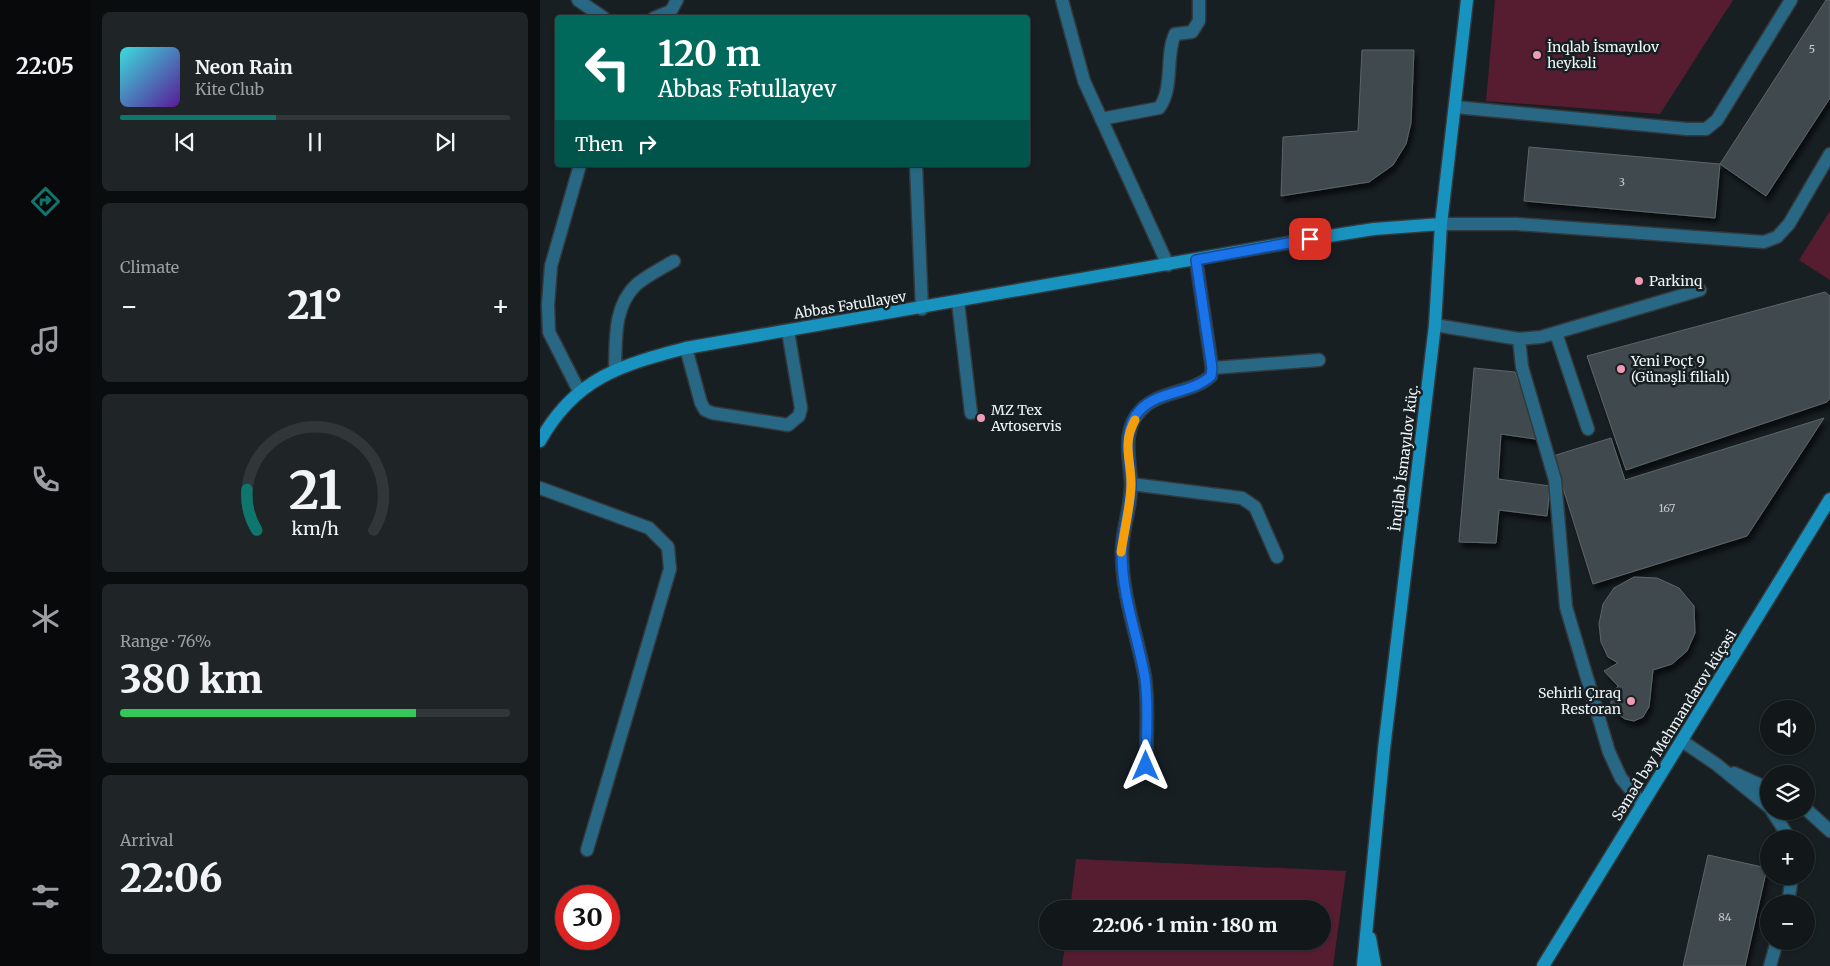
<!DOCTYPE html>
<html lang="en">
<head>
<meta charset="utf-8">
<style>
	body { margin:0; font-family:Merriweather,serif; background:#1f2427; color:#f1f3f6; height:100vh; display:flex; flex-direction:column; font-size:19px; white-space:nowrap }
	* { box-sizing:border-box; margin:0 }
	p { font-size:16px; color:#9c9fa2 }
	.icon { flex:none; width:28px; height:28px; fill:none; stroke:currentColor; stroke-width:2; stroke-linecap:round; stroke-linejoin:round }
	.map { position:relative; flex:1; overflow:hidden }
	.drawer { display:flex; flex-direction:column; gap:12px; padding:12px; background:#0a0d0e; width:450px }
	.drawer>* { flex:none }
	.top-card { position:absolute; left:15px; top:15px; width:475px; height:152px; border-radius:5px; box-shadow:0 1px 4px #0004,0 0 0 1px #313639; background:#00695c; color:#fff; overflow:hidden }
	.controls { position:absolute; left:1220px; top:700px; display:grid; gap:10px }
	.controls a { display:grid; place-items:center; width:55px; height:55px; border-radius:50%; background:#12171a; box-shadow:0 1px 4px #0004,0 0 0 1px #313639; font-size:25px }
	.speed { position:absolute; left:15px; top:885px; display:flex; gap:10px; font-size:25px; font-weight:700; text-align:center }
	.speed>* { display:grid; place-content:center; width:65px; height:65px; border-radius:50%; background:#12171a; box-shadow:0 1px 4px #0004,0 0 0 1px #313639; line-height:1 }
	.speed .limit { border:8px solid #d22; background:#fff; color:#111 }
	.pin { position:absolute; display:grid; place-items:center; width:42px; height:42px; color:#fff; margin:-21px; border-radius:10px; box-shadow:0 2px 8px #0006 }
	.me { position:absolute; width:55px; margin:-28px; rotate:0deg; stroke-linejoin:round; filter:drop-shadow(0 0 4px #0008) }
	.turn { display:flex; align-items:center; gap:18px; height:105px; padding:0 20px; font-size:22px }
	.turn .icon { width:65px; height:65px; stroke-width:2.5 }
	.turn b { display:block; font-size:35px; line-height:42px }
	.then { display:flex; align-items:center; height:48px; padding:0 20px; background:#0003; gap:10px; font-size:19px }
	.big { font-size:38px; font-weight:800; line-height:1.1 }
	.drawer .widget { flex:1; display:flex; flex-direction:column; justify-content:center; gap:8px; min-width:0; padding:0 18px; border-radius:8px; background:#1f2427 }
	.drawer .dial { align-items:center; gap:0 }
	.dial svg { height:130px; overflow:visible; fill:none; stroke:#313639; stroke-width:7; stroke-linecap:round; text-anchor:middle }
	.dial text { fill:#f1f3f6; stroke:none }
	.song { display:flex; align-items:center; gap:15px }
	.cover { width:60px; height:60px; border-radius:8px; background:linear-gradient(135deg,hsl(180 70% 55%),hsl(270 70% 35%)) }
	.played { height:5px; border-radius:2px; background:linear-gradient(90deg,#0f766e 40%,#313639 40%) }
	.keys { display:flex; justify-content:space-around; direction:ltr }
	.heat { display:flex; justify-content:space-between; align-items:center; font-size:28px; direction:ltr }
	.charge { height:8px; border-radius:4px; background:linear-gradient(90deg,#34c759 76%,#313639 0) }
	.trip { position:absolute; left:499px; top:900px; width:292px; height:50px; border-radius:25px; background:#12171a; box-shadow:0 1px 4px #0004,0 0 0 1px #313639; font-weight:800; line-height:50px; text-align:center }
	main { display:flex; flex:1; min-height:0 }
	.menu { display:flex; flex-direction:column; width:90px; justify-content:space-around; align-items:center; background:#07090a; color:#9c9fa2 }
	.menu .icon { width:35px; height:35px }
	.menu .active { color:#0f766e }
	.menu b { font-size:22px; color:#f1f3f6 }
	.map>svg:first-child { display:block }
	.green { fill:#561d31 }
	.building { fill:#40494d; stroke:#5c6569; filter:url(#shadow) }
	.lines { fill:none; stroke-linecap:round; stroke-linejoin:round }
	.service-casing { stroke:#32393c; stroke-width:15 }
	.minor-casing { stroke:#32393c; stroke-width:15 }
	.secondary-casing { stroke:#32393c; stroke-width:15 }
	.service { stroke:#286884; stroke-width:12 }
	.minor { stroke:#286884; stroke-width:12 }
	.secondary { stroke:#1892bf; stroke-width:12 }
	.route-casing { stroke:#114b97; stroke-width:12 }
	.route { stroke:#1a73e8; stroke-width:9 }
	.slow { stroke:#f59e0b; stroke-width:9 }
	.poi-dot { fill:#f19ab3; stroke:#181f23; stroke-width:2 }
	.labels { text-anchor:middle; dominant-baseline:central; stroke-width:5; stroke-linejoin:round; paint-order:stroke }
	.number-label { font-size:11px; fill:#c4cacc }
	.poi-label { font-size:14px; fill:#f0f5f7; stroke:#181f23; text-anchor:start }
	.street-label { font-size:14px; fill:#f0f5f7; stroke:#181f23 }
</style>
</head>
<body>
<main>
<nav class="menu">
<b>22:05</b>
<svg class="icon active" aria-label="directions" viewBox="0 0 24 24"><path d="M12 3l9 9-9 9-9-9zM9 14v-3h6M13 9l2 2-2 2"/></svg>
<svg class="icon" aria-label="music" viewBox="0 0 24 24"><path d="M9 18V5l10-2v13"/><circle cx="6" cy="18" r="3"/><circle cx="16" cy="16" r="3"/></svg>
<svg class="icon" aria-label="phone" viewBox="0 0 24 24"><path d="M5 4h4l2 5-3 2q2 4 5 5l2-3 5 2v4C11 20 4 13 5 4z"/></svg>
<svg class="icon" aria-label="climate" viewBox="0 0 24 24"><path d="M12 3v18M4 7l16 10M4 17L20 7"/></svg>
<svg class="icon" aria-label="car" viewBox="0 0 24 24"><path d="M5 17H2v-5l4-1 3-4h7l3 4 3 1v5h-3M9 17h6M6 11h13"/><circle cx="7" cy="17" r="2"/><circle cx="17" cy="17" r="2"/></svg>
<svg class="icon" aria-label="filters" viewBox="0 0 24 24"><path d="M4 7h16M4 17h16"/><circle cx="9" cy="7" r="2"/><circle cx="15" cy="17" r="2"/></svg>
</nav>
<section class="drawer">
<div class="widget">
<div class="song"><i class="cover"></i><div><b>Neon Rain</b><p>Kite Club</p></div></div>
<div class="played"></div>
<div class="keys"><svg class="icon" aria-label="previous" viewBox="0 0 24 24"><path d="M18 5L8 12l10 7zM5 5v14"/></svg><svg class="icon" aria-label="pause" viewBox="0 0 24 24"><path d="M8 5v14M16 5v14"/></svg><svg class="icon" aria-label="next" viewBox="0 0 24 24"><path d="M6 5l10 7-10 7zM19 5v14"/></svg></div>
</div>
<div class="widget"><p>Climate</p>
<div class="heat"><a>−</a><b class="big">21°</b><a>+</a></div>
</div>
<div class="widget dial"><svg viewBox="0 0 100 80">
<path d="M14 69A42 42 0 1 1 86 69"/>
<path d="M14 69A42 42 0 0 1 8 44" stroke="#0f766e"/>
<text x="50" y="56" font-size="32" font-weight="700">21</text>
<text x="50" y="72" font-size="11">km/h</text>
</svg></div>
<div class="widget"><p>Range · 76%</p><b class="big">380 km</b><div class="charge"></div></div>
<div class="widget"><p>Arrival</p><b class="big">22:06</b></div>
</section>
<div class="map">
<svg width="1290" height="966" viewBox="0 0 1290 966">
	<defs>
		<filter id="shadow"><feDropShadow dx="3" dy="5.5" stdDeviation="2.5" flood-color="#0009"/></filter>
	</defs>
	<rect width="100%" height="100%" fill="#181f23"/>
	<path class="green" d="M955,0H1193L1120,114L946,101Z
		M1290,211V280L1259,260Z
		M536,859L806,871L793,966H522L526,941H782V909H530Z"/>
	<path class="building" d="M1286,0H1290V98L1226,196L1180,164Z
		M822,50H874L871,123L866,144L853,165L829,182L741,196L743,137L818,131Z
		M989,147L1180,164L1175,218L984,201Z
		M1285,292L1290,296V398L1287,402L1086,470L1047,356Z
		M934,368L975,372L1002,440L961,434L958,479L1010,486L1007,516L959,510L956,543L919,542Z
		M1284,418L1207,536L1053,584L1013,456L1071,438L1085,480Z
		M1094,577L1117,578L1139,588L1154,606L1155,633L1147,651L1132,664L1113,670L1109,707L1103,717L1094,721L1085,719L1076,713L1071,704V694L1078,686L1064,671L1078,663L1068,657L1061,642L1059,624L1063,604L1074,588Z
		M1168,855L1227,868L1205,966H1143Z"/>
	<g class="lines">
		<defs>
			<path id="service" d="M915,107L1147,129H1166L1177,120L1251,0
				M901,224H976L1224,242L1237,237L1249,224L1290,154
				M418,302L431,413
				M895,325L979,339L1001,337L1160,290
				M1016,333L1048,429
				M979,339L982,367L1015,480L1026,607L1069,752L1081,778L1102,804
				M146,348L161,403L165,410L172,413L248,425L259,416L261,408L248,331
				M75,370C76,340 73,306 97,284C108,275 122,268 134,261
				M0,488L109,528L128,547L130,569L47,850
				M1142,741L1176,764L1229,807
				M1194,773L1229,789
				M1266,809L1290,831
				M1232,811L1250,839
				M1248,904L1252,876
				M1230,966L1237,941"/>
			<path id="minor" d="M38,0L64,18
				M522,0L544,81L628,265
				M114,18L131,11L137,0
				M561,119L619,108C634,89 625,56 635,34L652,32L659,21V0
				M376,165L382,309
				M672,368L779,360
				M39,391L9,332L8,305L11,266L40,165
				M591,484L702,498L715,507L737,557
				M606,766C606,737 609,706 605,678C598,637 582,597 582,554C581,531 592,506 591,483C590,459 581,430 601,410C620,390 651,394 671,376L672,368L656,260"/>
			<path id="secondary" d="M0,441C35,378 81,365 146,348L770,239L834,229L901,224
				M830,938L835,966
				M823,966L844,749L895,325L901,224L927,0
				M1003,966L1290,499"/>
		</defs>
		<use href="#service" class="service-casing"/>
		<use href="#minor" class="minor-casing"/>
		<use href="#secondary" class="secondary-casing"/>
		<use href="#service" class="service"/>
		<use href="#minor" class="minor"/>
		<use href="#secondary" class="secondary"/>
	</g>
	<g class="lines">
		<defs>
			<path id="route" d="M606,766C606,737 609,706 605,678C598,637 582,597 582,554C581,531 592,506 591,483C590,459 581,430 600,410C620,390 651,394 671,376L672,368L656,260L770,239"/>
		</defs>
		<use href="#route" class="route-casing"/>
		<use href="#route" class="route"/>
		<path class="slow" d="M581,552C584,533 591,502 591,484C591,459 582,444 595,420"/>
	</g>
	<g class="poi-dot">
		<circle cx="997" cy="55" r="5"/>
		<circle cx="1099" cy="281" r="5"/>
		<circle cx="1081" cy="369" r="5"/>
		<circle cx="441" cy="418" r="5"/>
		<circle cx="1091" cy="701" r="5"/>
	</g>
	<g class="labels">
		<g class="number-label">
			<text x="1272" y="49">5</text>
			<text x="1082" y="182">3</text>
			<text x="1127" y="508">167</text>
			<text x="1185" y="917">84</text>
		</g>
		<g class="poi-label">
			<text x="1007" y="47">İnqlab İsmayılov<tspan x="1007" dy="16">heykəli</tspan></text>
			<text x="1109" y="281">Parkinq</text>
			<text x="1091" y="361">Yeni Poçt 9<tspan x="1091" dy="16">(Günəşli filialı)</tspan></text>
			<text x="451" y="410">MZ Tex<tspan x="451" dy="16">Avtoservis</tspan></text>
			<text x="1081" y="693" text-anchor="end">Sehirli Çıraq<tspan x="1081" dy="16">Restoran</tspan></text>
		</g>
		<g class="street-label">
			<text transform="translate(310 305) rotate(-9)">Abbas Fətullayev</text>
			<text transform="translate(864 458) rotate(-83)">İnqilab İsmayılov küç.</text>
			<text transform="translate(1134 725) rotate(-58)">Səməd bəy Mehmandarov küçəsi</text>
		</g>
	</g>
</svg>
<div class="controls">
<a><svg class="icon" aria-label="sound" viewBox="0 0 24 24"><path d="M4 9h4l5-4v14l-5-4H4zM17 9q2 3 0 6"/></svg></a>
<a><svg class="icon" aria-label="layers" viewBox="0 0 24 24"><path d="M12 4l9 5-9 5-9-5zM3 14l9 5 9-5"/></svg></a>
<a>+</a>
<a>−</a>
</div>
<div class="speed"><div class="limit">30</div></div>
<div class="pin" style="left:770px;top:239px;background:#d93025"><svg class="icon" aria-label="arrive" viewBox="0 0 24 24"><path d="M6 21V4h12l-3 4 3 4H6"/></svg></div>
<svg class="me" style="left:606px;top:766px" viewBox="-20 -20 40 40"><path d="M0-17L14 15 0 8-14 15z" fill="#1a73e8" stroke="#fff" stroke-width="4"/></svg>
<div class="trip">22:06 · 1 min · 180 m</div>
<div class="top-card">
<div class="turn"><svg class="icon" aria-label="left" viewBox="0 0 24 24"><path d="M17 20v-9H6M10 6l-5 5 5 5"/></svg><div><b>120 m</b>Abbas Fətullayev</div></div>
<div class="then">Then<svg class="icon" aria-label="right" viewBox="0 0 24 24"><path d="M7 20v-9h11M14 6l5 5-5 5"/></svg></div>
</div>
</div>
</main>
</body>
</html>
